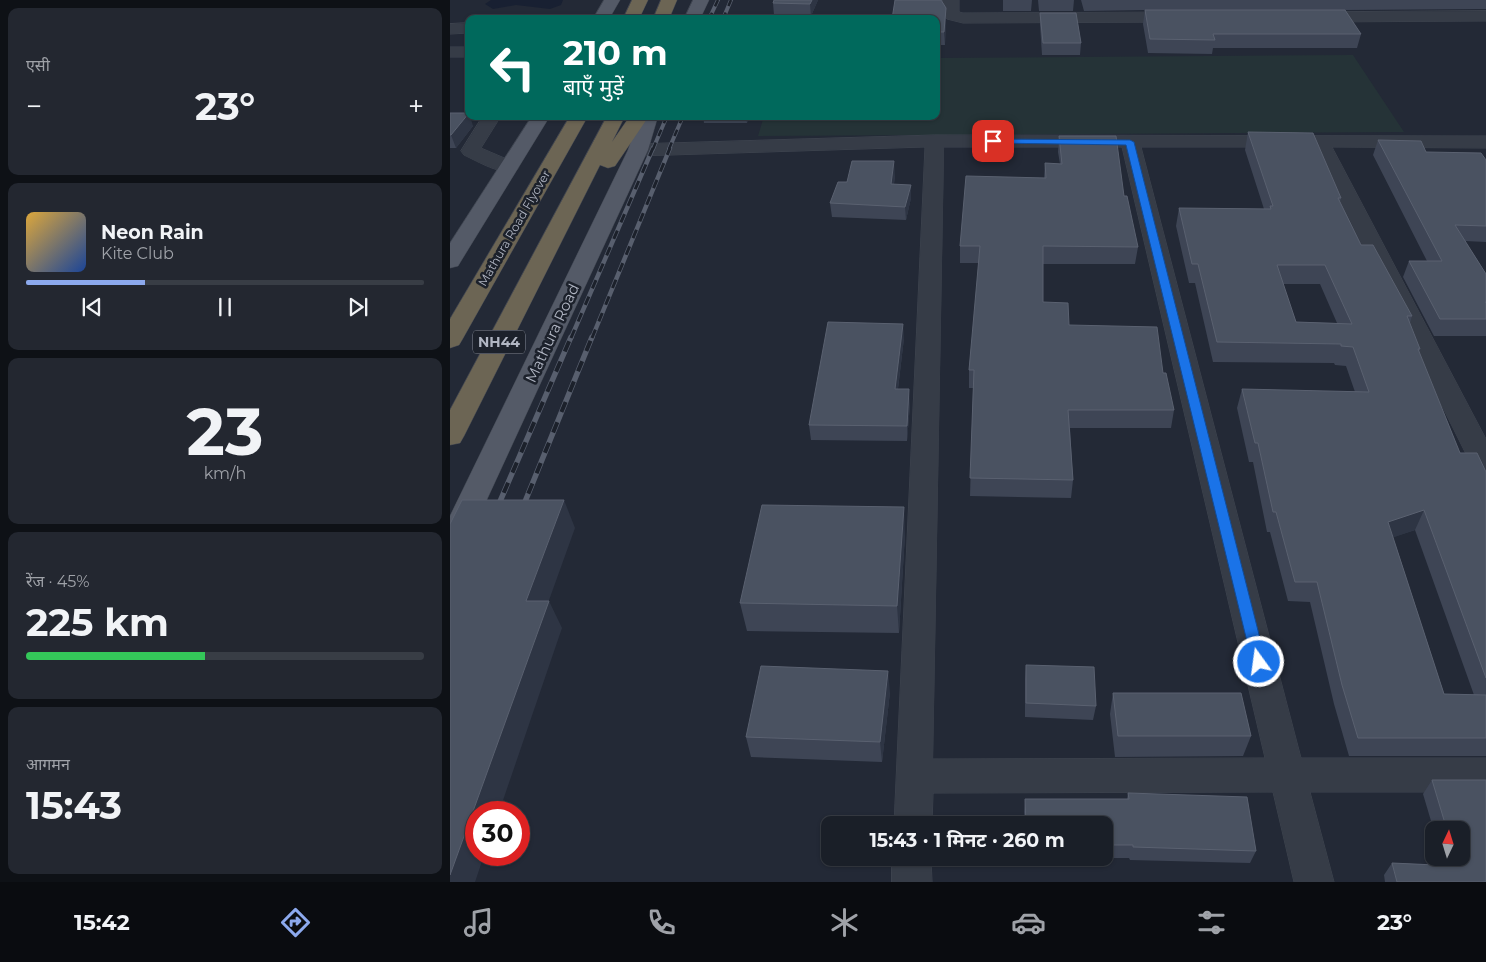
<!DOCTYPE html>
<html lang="hi">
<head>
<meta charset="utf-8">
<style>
	body { margin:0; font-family:Montserrat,"Noto Sans Devanagari",sans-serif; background:#232730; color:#f1f3f6; height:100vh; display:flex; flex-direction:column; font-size:19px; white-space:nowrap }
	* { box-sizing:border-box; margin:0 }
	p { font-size:16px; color:#9fa2a8 }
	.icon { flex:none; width:28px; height:28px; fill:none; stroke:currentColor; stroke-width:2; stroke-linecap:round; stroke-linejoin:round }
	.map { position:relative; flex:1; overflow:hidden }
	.details { display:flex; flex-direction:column; gap:8px; padding:8px; background:#0e1116; width:450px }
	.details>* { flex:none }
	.guide { position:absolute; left:15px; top:15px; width:475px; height:105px; border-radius:10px; box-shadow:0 1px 4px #0004,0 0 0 1px #383d45; background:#00695c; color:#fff; overflow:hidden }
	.needle { width:32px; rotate:4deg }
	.fabs { position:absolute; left:975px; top:821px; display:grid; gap:10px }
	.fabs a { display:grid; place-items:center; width:45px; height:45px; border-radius:10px; background:#1a1f28; box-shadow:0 1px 4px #0004,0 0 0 1px #383d45; font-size:25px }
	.speed { position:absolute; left:15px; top:801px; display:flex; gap:10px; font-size:25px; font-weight:700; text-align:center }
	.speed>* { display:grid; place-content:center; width:65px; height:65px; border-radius:50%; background:#1a1f28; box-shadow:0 1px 4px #0004,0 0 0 1px #383d45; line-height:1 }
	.speed .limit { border:8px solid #d22; background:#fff; color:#111 }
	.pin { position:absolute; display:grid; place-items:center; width:42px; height:42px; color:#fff; margin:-21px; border-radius:10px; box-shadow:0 2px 8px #0006 }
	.me { position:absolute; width:55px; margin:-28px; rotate:346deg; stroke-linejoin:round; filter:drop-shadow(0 0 4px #0008) }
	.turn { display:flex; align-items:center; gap:18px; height:105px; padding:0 15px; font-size:22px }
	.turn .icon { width:65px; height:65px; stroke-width:2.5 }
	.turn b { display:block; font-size:35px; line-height:42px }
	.big { font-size:38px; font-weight:700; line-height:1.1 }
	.details .tile { flex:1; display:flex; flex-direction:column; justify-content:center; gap:8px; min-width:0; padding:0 18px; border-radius:10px; background:#232730 }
	.details .dial { align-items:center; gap:0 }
	.dial b { font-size:65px; line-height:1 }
	.song { display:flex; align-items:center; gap:15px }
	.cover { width:60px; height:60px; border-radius:8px; background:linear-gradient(135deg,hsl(40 70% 55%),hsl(220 70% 35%)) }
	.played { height:5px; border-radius:2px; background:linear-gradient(90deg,#8ca9ed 30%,#383d45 30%) }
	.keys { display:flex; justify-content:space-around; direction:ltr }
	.heat { display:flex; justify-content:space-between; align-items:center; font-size:28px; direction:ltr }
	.charge { height:8px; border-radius:4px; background:linear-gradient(90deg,#34c759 45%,#383d45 0) }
	.trip { position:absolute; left:371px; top:816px; width:292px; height:50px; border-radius:10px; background:#1a1f28; box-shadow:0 1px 4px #0004,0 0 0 1px #383d45; font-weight:700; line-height:50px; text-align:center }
	.dock { display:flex; height:80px; justify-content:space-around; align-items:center; background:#0a0c10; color:#9fa2a8 }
	.dock .icon { width:35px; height:35px }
	.dock .selected { color:#8ca9ed }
	.dock b { font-size:22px; color:#f1f3f6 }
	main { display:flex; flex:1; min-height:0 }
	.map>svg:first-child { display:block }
	.green { fill:#253337 }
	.water { fill:#182032 }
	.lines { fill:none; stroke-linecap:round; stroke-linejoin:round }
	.minor-casing { stroke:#3f4550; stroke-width:1 }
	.major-casing { stroke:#3f4550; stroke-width:1 }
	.highway-casing { stroke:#414652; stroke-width:1 }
	.minor { fill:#363c47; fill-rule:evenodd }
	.major { fill:#545a67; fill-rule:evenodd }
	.highway { fill:#6c6554; fill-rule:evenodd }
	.rail-far2-casing { stroke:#585f6e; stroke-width:4 }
	.rail-far1-casing { stroke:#585f6e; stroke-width:4.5 }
	.rail-casing { stroke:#585f6e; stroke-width:5.5 }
	.rail-far2 { stroke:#1c212b; stroke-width:2.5; stroke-dasharray:7; stroke-linecap:butt }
	.rail-far1 { stroke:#1c212b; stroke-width:3; stroke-dasharray:9; stroke-linecap:butt }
	.rail { stroke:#1c212b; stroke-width:4; stroke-dasharray:11; stroke-linecap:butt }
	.wall { fill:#3e4555; fill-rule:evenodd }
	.shaded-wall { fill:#2e3544 }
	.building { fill:#4a5261; stroke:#5a6170; fill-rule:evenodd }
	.route { fill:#1a73e8; stroke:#114b97 }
	.labels { text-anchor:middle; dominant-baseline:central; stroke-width:5; stroke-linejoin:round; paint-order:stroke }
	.far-street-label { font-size:12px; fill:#b1b6c3; stroke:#1c212b }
	.shield { fill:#1c212b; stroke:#848995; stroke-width:1 }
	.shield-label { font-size:14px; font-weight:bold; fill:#b1b6c3 }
	.street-label { font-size:15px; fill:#b1b6c3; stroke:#1c212b }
</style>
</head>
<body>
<main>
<section class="details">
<div class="tile"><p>एसी</p>
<div class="heat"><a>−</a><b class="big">23°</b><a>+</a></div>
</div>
<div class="tile">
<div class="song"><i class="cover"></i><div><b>Neon Rain</b><p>Kite Club</p></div></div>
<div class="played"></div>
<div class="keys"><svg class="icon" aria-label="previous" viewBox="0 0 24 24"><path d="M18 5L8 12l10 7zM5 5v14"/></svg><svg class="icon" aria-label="pause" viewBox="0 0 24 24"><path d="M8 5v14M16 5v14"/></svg><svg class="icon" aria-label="next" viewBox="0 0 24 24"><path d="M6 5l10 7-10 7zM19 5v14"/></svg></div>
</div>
<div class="tile dial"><b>23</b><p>km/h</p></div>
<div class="tile"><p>रेंज · 45%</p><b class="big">225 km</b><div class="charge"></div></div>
<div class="tile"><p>आगमन</p><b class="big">15:43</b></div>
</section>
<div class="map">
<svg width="1036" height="882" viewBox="0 0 1036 882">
	<rect width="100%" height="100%" fill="#232936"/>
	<path class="green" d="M903,55L954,132L308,136L314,116H486V58Z"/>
	<path class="water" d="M41,0H113L111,5L100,9L66,5L43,9L35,4Z"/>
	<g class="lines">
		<defs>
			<path id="minor" d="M493,0H509V12L513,13L732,12L738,14L740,17L738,20L732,22L513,23L497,19L493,13Z
				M1036,11V21L863,22L857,20L855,17L857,14L863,12Z
				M19,23V33L0,34V24Z
				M0,47H19V57H0Z
				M33,116H51L31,148L66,163L69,167L66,171C50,175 29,162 14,155L11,151Z
				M485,135L1036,136V148L882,147L1036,439V476L1026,473L1022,466L863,147H691L851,758H1036V792H860L884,882H844L823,792L483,793L482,825H444L475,147L188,156L181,154L178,150L181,146L188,144ZM494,147H672L815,758L483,759Z
				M442,858H481L482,882H442Z"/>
			<path id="major" d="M154,0H170L159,19H143Z
				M243,0H259L250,19H234Z
				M82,116H100L11,261L8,266L0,268V243Z
				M190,116H208L198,150L15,547L11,555L0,559V516L178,150Z"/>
			<path id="highway" d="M182,0H198L189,19H173Z
				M211,0H227L219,19H203Z
				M120,116H138L12,340L9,345L0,348V319Z
				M157,116H175L162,142L180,116H199L165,166L158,168L150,165L14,436L10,443L0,445V410Z"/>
		</defs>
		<use href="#minor" class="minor-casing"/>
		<use href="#major" class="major-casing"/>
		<use href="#highway" class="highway-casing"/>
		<use href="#minor" class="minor"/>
		<use href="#major" class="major"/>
		<use href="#highway" class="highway"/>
		<defs>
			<path id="rail-far2" d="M259,19L268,0
				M273,19L281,0
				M203,149L217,116
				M219,149L233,116"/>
			<path id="rail-far1" d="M121,338L203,148
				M142,338L220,148"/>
			<path id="rail" d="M45,513L121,337
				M70,514L142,337"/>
		</defs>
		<use href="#rail-far2" class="rail-far2-casing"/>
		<use href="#rail-far1" class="rail-far1-casing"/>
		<use href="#rail" class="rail-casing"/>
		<use href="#rail-far2" class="rail-far2"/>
		<use href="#rail-far1" class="rail-far1"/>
		<use href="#rail" class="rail"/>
	</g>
	<path class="wall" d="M368,0L361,16L324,15L323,3Z
		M553,0H582L581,11H553Z
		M588,0H624L623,11H589Z
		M631,0H1036V9L895,10L911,34L907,48H763L762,54L698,53L693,24L695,10L634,11Z
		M491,2L496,8L495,45H486V19Z
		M590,13L631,43L630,55H592L590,25Z
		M0,113L23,126L6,148H0Z
		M253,116H299L297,123H254Z
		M798,132L891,198L890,202L911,245L962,316L960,323L970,349L969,353L1010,453L1036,472V756H899L884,704L860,602L838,601L820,532H817L803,462H799L787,408L792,389L905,392L896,366L885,365L884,363L763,362L745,283H739L726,226L729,208L814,209L795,150ZM833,284H870L887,323L846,322ZM965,530L1024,695L994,694L943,537Z
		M609,136L674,196L688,247L685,264H593V302L619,325L713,373L724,410L721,428H620L623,480L621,498L520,496L523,388H519V370L529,263H510V246L594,178L595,163L610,164L608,152Z
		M928,140L976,152L1036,160V242L1015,241L1036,274V336H984L953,277L959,261H977L923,155Z
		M445,175L444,184L461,198L456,220L382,217L380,203L397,182Z
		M454,338L448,389L460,404L457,441L361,440L359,425Z
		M455,534L449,633L297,631L290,603Z
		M576,665L646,706L643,720L575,717V679Z
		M440,692L432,762L301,757L296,737Z
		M663,693L801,736L793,756L665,757L660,714Z
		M982,780H1036V882H935L934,875L942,863L994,865L992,858H1011V830H984V831L973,794Z
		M678,793L806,851L800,863L680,860L679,858H637H655V825H575L574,812L575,799H677Z"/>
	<path class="shaded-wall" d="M362,0H368L361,16L360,4Z
		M496,8V20L495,45L494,32Z
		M19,113V116H20L23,126L6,148L1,135Z
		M296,116H299L297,123Z
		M444,161L445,175L442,198L441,184Z
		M461,185V198L456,220L455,207Z
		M453,324L454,338L446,404L445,389Z
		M459,389L460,404L457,441V426Z
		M114,500L125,528L89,628L76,601Z
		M454,507L455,534L449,633L447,606Z
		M974,510L965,530L930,542L938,522Z
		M99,601L112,628L49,812H26V855H34L25,882H0V875Z
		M438,671L440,692L432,762L430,742Z"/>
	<path class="building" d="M324,0H362L360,4L323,3Z
		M445,0H491L496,8L494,32H486V19H442Z
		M695,10H895L911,34H763L765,40L700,39Z
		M590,13H626L631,43H593Z
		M0,113H19L1,135H0Z
		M798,132L863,133L891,198H888L911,245H923L962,316H957L970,349H968L1010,453H1027L1036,472V678L974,510L938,522L994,694L1036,695V738H908L892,685L867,582H845L826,512H823L808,443H805L792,389L919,392L903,347L891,346V344L767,342L748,264H742L729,208L821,209L820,206H823ZM827,265H875L902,324L846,322Z
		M609,136H666L674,196H677L688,247L593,246V302L618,303L619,325L707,327L713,373H716L724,410H618L623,480L520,478L524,370H519L530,246H510L516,176L596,178L595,163L612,164Z
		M928,140L971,141L976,152L1031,153L1036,160V226L1005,225L1036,274V302H1035L1036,303V319H990L959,261H992Z
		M402,161H444L441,184L461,185L455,207L380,203L388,182H397Z
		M378,322L453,324L445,389H459L457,426L359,425Z
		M12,500H114L76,601H99L0,875V524Z
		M312,505L454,507L447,606L290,603Z
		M576,665L644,667L646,706L576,703Z
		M311,666L438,671L430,742L296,737Z
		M663,693H791L801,736H668Z
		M982,780H1036V882H947L942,863L1007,866L1005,858H1011V830H997Z
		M678,793L797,797L806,851L683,847V845H655V825H576L575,799H679Z"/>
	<path class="route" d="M541,139L680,140L684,142L816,662L814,666L809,668L804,666L802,662L676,145L543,143H541Z"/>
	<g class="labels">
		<g class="far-street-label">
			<text transform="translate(64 228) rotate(-60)">Mathura Road Flyover</text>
		</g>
		<rect class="shield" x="23" y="330.5" width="52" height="23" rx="4"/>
		<g class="shield-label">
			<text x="49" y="342">NH44</text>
		</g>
		<g class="street-label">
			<text transform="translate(102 333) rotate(-65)">Mathura Road</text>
		</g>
	</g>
</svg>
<div class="fabs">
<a><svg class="needle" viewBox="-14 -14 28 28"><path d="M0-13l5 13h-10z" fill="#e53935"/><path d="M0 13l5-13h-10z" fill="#9fa2a8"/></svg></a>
</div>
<div class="speed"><div class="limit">30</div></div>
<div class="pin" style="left:543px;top:141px;background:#d93025"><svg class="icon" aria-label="arrive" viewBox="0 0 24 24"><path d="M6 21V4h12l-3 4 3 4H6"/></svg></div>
<svg class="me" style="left:809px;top:662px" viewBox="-20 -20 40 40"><circle r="17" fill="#1a73e8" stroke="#fff" stroke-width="3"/><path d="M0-11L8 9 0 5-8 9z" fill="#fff"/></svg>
<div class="trip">15:43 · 1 मिनट · 260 m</div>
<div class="guide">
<div class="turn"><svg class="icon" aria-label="left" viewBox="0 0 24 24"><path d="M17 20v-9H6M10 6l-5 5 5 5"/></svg><div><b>210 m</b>बाएँ मुड़ें</div></div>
</div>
</div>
</main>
<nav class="dock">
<b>15:42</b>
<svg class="icon selected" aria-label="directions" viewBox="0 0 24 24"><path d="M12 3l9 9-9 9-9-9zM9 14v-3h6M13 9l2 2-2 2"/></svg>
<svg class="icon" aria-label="music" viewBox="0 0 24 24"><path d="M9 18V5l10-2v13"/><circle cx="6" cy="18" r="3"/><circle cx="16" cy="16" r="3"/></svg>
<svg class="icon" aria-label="phone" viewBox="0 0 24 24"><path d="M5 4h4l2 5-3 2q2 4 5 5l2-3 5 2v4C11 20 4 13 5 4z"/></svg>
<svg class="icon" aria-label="climate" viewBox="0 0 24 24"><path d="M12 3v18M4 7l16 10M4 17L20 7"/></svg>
<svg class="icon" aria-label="car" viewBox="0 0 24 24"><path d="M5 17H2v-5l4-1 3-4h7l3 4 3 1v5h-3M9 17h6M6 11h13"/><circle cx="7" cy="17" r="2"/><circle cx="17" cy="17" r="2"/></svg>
<svg class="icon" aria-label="filters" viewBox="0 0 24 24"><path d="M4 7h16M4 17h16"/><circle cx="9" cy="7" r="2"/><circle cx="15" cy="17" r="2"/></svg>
<b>23°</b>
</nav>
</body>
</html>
